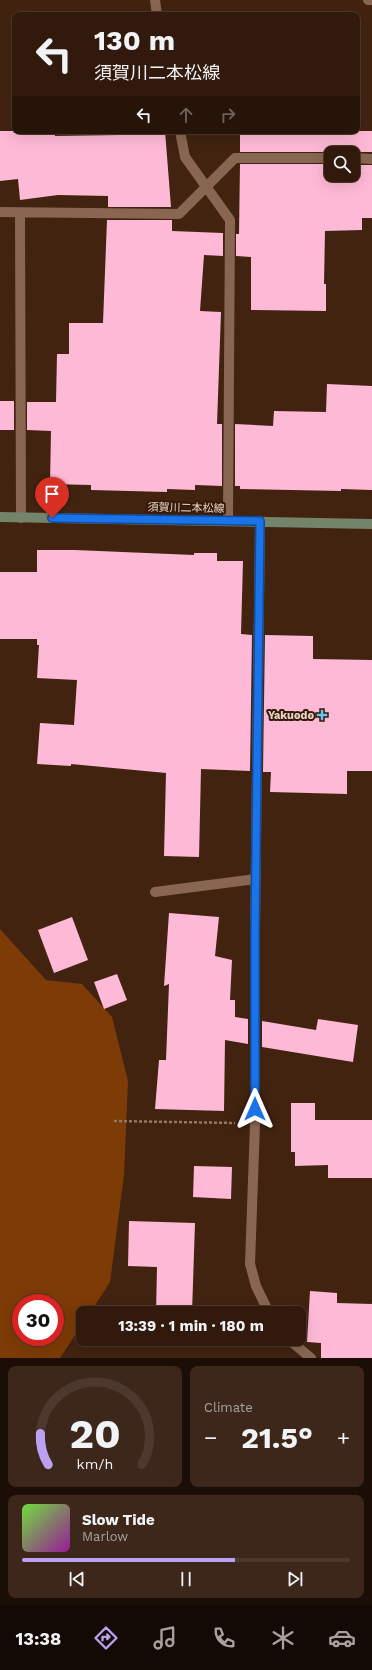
<!DOCTYPE html>
<html lang="en">
<head>
<meta charset="utf-8">
<style>
	body { margin:0; font-family:"Work Sans","Noto Sans JP",sans-serif; background:#3d271a; color:#f1f3f6; height:100vh; display:flex; flex-direction:column; font-size:15px; white-space:nowrap }
	* { box-sizing:border-box; margin:0 }
	p { font-size:13px; color:#a8a19d }
	.icon { flex:none; width:22px; height:22px; fill:none; stroke:currentColor; stroke-width:2; stroke-linecap:round; stroke-linejoin:round }
	.map { position:relative; height:1358px; overflow:hidden }
	.side { display:flex; flex-direction:column; gap:8px; padding:8px; background:#1b0e07; flex:1 }
	.side>* { flex:none }
	.hud { position:absolute; left:12px; top:12px; width:348px; height:122px; border-radius:8px; box-shadow:0 4px 16px #0002,0 0 0 1px #4c382d; background:#311a0c; color:#f1f3f6; overflow:hidden }
	.controls { position:absolute; left:324px; top:146px; display:grid; gap:8px }
	.controls a { display:grid; place-items:center; width:36px; height:36px; border-radius:8px; background:#311a0c; box-shadow:0 4px 16px #0002,0 0 0 1px #4c382d; font-size:20px }
	.speed { position:absolute; left:12px; top:1294px; display:flex; gap:8px; font-size:20px; font-weight:700; text-align:center }
	.speed>* { display:grid; place-content:center; width:52px; height:52px; border-radius:50%; background:#311a0c; box-shadow:0 4px 16px #0002,0 0 0 1px #4c382d; line-height:1 }
	.speed .limit { border:6px solid #d22; background:#fff; color:#111 }
	.pin { position:absolute; display:grid; place-items:center; width:34px; height:34px; color:#fff; margin:-41px -17px; border-radius:50% 50% 50% 0; rotate:-45deg; box-shadow:0 0 4px #0007 }
	.pin .icon { rotate:45deg }
	.me { position:absolute; width:44px; margin:-22px; rotate:0deg; stroke-linejoin:round; filter:drop-shadow(0 0 3px #0008) }
	.turn { display:flex; align-items:center; gap:14px; height:84px; padding:0 16px; font-size:18px }
	.turn .icon { width:52px; height:52px; stroke-width:2.5 }
	.turn b { display:block; font-size:28px; line-height:34px }
	.lanes { display:flex; align-items:center; height:38px; padding:0 16px; background:#0003; justify-content:center; gap:20px; direction:ltr }
	.lanes .off { opacity:.35 }
	.big { font-size:30px; font-weight:700; line-height:1.1 }
	.side .widget { flex:1; display:flex; flex-direction:column; justify-content:center; gap:6px; min-width:0; padding:0 14px; border-radius:8px; background:#3d271a }
	.side .dial { align-items:center; gap:0 }
	.dial svg { height:104px; overflow:visible; fill:none; stroke:#4c382d; stroke-width:7; stroke-linecap:round; text-anchor:middle }
	.dial text { fill:#f1f3f6; stroke:none }
	.song { display:flex; align-items:center; gap:12px }
	.cover { width:48px; height:48px; border-radius:6px; background:linear-gradient(135deg,hsl(100 70% 55%),hsl(300 70% 35%)) }
	.played { height:4px; border-radius:2px; background:linear-gradient(90deg,#bca0f2 65%,#4c382d 65%) }
	.keys { display:flex; justify-content:space-around; direction:ltr }
	.heat { display:flex; justify-content:space-between; align-items:center; font-size:22px; direction:ltr }
	.side .tiles { flex:1; display:grid; gap:8px; grid-template-columns:1fr 1fr }
	.widget:last-child { grid-column:span 2 }
	.trip { position:absolute; left:76px; top:1306px; width:230px; height:40px; border-radius:8px; background:#311a0c; box-shadow:0 4px 16px #0002,0 0 0 1px #4c382d; font-weight:700; line-height:40px; text-align:center }
	.menu { display:flex; height:64px; justify-content:space-around; align-items:center; background:#140a05; color:#a8a19d }
	.menu .icon { width:28px; height:28px }
	.menu .on { color:#bca0f2 }
	.menu b { font-size:18px; color:#f1f3f6 }
	.map>svg:first-child { display:block }
	.green { fill:#7d3b06; fill-rule:evenodd }
	.building { fill:#feb9d6 }
	.lines { fill:none; stroke-linecap:round; stroke-linejoin:round }
	.path { stroke:#917868; stroke-width:2.5; stroke-dasharray:3 2; stroke-linecap:butt }
	.service { stroke:#896651; stroke-width:10 }
	.minor { stroke:#896651; stroke-width:10 }
	.secondary { stroke:#73846a; stroke-width:10 }
	.route-casing { stroke:#114b97; stroke-width:10 }
	.route { stroke:#1a73e8; stroke-width:7 }
	.poi-dot { fill:#68c4f0; stroke:#361906; stroke-width:1.5 }
	.labels { text-anchor:middle; dominant-baseline:central; stroke-width:4; stroke-linejoin:round; paint-order:stroke }
	.street-label { font-size:11px; fill:#e7d3c7; stroke:#361906 }
	.poi-label { font-size:11px; font-weight:bold; fill:#e7d3c7; stroke:#361906; text-anchor:end }
</style>
</head>
<body>
<div class="map">
<svg width="372" height="1358" viewBox="0 0 372 1358">
	<rect width="100%" height="100%" fill="#412310"/>
	<path class="green" d="M0,929L46,980L82,984L112,1017L128,1081L124,1175L110,1282L90,1313H83V1323L60,1358H0ZM21,1303H55V1337H21Z"/>
	<path class="building" d="M0,131H55V136L120,135V131H165L171,207H108V196L58,195L20,200L18,179L0,181Z
		M240,131H372V152H240Z
		M240,164H331V175H353V165H372V218H362V230L325,231L324,284H326V311L251,310V257L236,256V234H239Z
		M107,220H172V231L223,233V256L204,255L200,311L221,312L217,424H222V486L195,485V490L167,489V492L91,490V485L50,484L51,431L27,430V402H56L57,354H69V323H103Z
		M327,384L372,386V490L341,489V491L240,489V486H235V424L273,426L274,411L326,412Z
		M0,401H14V430H0Z
		M37,550H75L194,555V553H217V561H243L241,634L252,635L250,771L201,769L199,857L164,856L166,773L71,764V766L37,764L40,723L74,725L77,680L37,678L39,645H37V639H0V572H37Z
		M265,635L313,636V659L372,660V771H347V794L270,792L271,772H263Z
		M169,913L219,917L215,956L232,960L230,1000H235V1017L248,1019V1044L225,1040L224,1111L155,1109L159,1060H166L169,984L164,986Z
		M72,917L88,960L54,973L38,930Z
		M117,974L127,1000L104,1009L94,982Z
		M318,1019L358,1025L353,1062L262,1047V1021L316,1030Z
		M291,1103H315V1120H372V1178H328V1165L295,1166V1152H291Z
		M194,1166L232,1167L231,1199L193,1197Z
		M129,1221L195,1223L192,1313H156L157,1267L128,1266Z
		M310,1291L337,1293V1303L372,1304V1358H321V1343L307,1342Z
		M167,1339H191V1342L167,1341Z"/>
	<g class="lines">
		<path class="path" d="M114,1121L235,1123"/>
		<path class="service" d="M155,892L256,879"/>
		<path class="minor" d="M155,0L157,15
			M368,0H372
			M180,131L185,157L230,220L228,521
			M353,158L372,159
			M0,212L179,214L235,158H331
			M20,213L21,518
			M260,521L255,931V1124L250,1264L256,1286L269,1313
			M288,1339L311,1358"/>
		<path class="secondary" d="M0,517L372,524"/>
	</g>
	<g class="lines">
		<defs>
			<path id="route" d="M52,518L260,521L255,931V1109"/>
		</defs>
		<use href="#route" class="route-casing"/>
		<use href="#route" class="route"/>
	</g>
	<path class="poi-dot" d="M320 709h4v4h4v4h-4v4h-4v-4h-4v-4h4z"/>
	<g class="labels">
		<g class="street-label">
			<text transform="translate(186 508) rotate(1)">須賀川二本松線</text>
		</g>
		<g class="poi-label">
			<text x="314" y="715">Yakuodo</text>
		</g>
	</g>
</svg>
<div class="controls">
<a><svg class="icon" aria-label="search" viewBox="0 0 24 24"><circle cx="10" cy="10" r="6"/><path d="M15 15l6 6"/></svg></a>
</div>
<div class="speed"><div class="limit">30</div></div>
<div class="pin" style="left:52px;top:518px;background:#d93025"><svg class="icon" aria-label="arrive" viewBox="0 0 24 24"><path d="M6 21V4h12l-3 4 3 4H6"/></svg></div>
<svg class="me" style="left:255px;top:1109px" viewBox="-20 -20 40 40"><path d="M0-17L14 15 0 8-14 15z" fill="#1a73e8" stroke="#fff" stroke-width="4"/></svg>
<div class="trip">13:39 · 1 min · 180 m</div>
<div class="hud">
<div class="turn"><svg class="icon" aria-label="left" viewBox="0 0 24 24"><path d="M17 20v-9H6M10 6l-5 5 5 5"/></svg><div><b>130 m</b>須賀川二本松線</div></div>
<div class="lanes"><svg class="icon" aria-label="left" viewBox="0 0 24 24"><path d="M17 20v-9H6M10 6l-5 5 5 5"/></svg><svg class="icon off" aria-label="ahead" viewBox="0 0 24 24"><path d="M12 20V5M6 11l6-6 6 6"/></svg><svg class="icon off" aria-label="right" viewBox="0 0 24 24"><path d="M7 20v-9h11M14 6l5 5-5 5"/></svg></div>
</div>
</div>
<section class="side">
<div class="tiles">
<div class="widget dial"><svg viewBox="0 0 100 80">
<path d="M14 69A42 42 0 1 1 86 69"/>
<path d="M14 69A42 42 0 0 1 8 45" stroke="#bca0f2"/>
<text x="50" y="56" font-size="32" font-weight="700">20</text>
<text x="50" y="72" font-size="11">km/h</text>
</svg></div>
<div class="widget"><p>Climate</p>
<div class="heat"><a>−</a><b class="big">21.5°</b><a>+</a></div>
</div>
<div class="widget">
<div class="song"><i class="cover"></i><div><b>Slow Tide</b><p>Marlow</p></div></div>
<div class="played"></div>
<div class="keys"><svg class="icon" aria-label="previous" viewBox="0 0 24 24"><path d="M18 5L8 12l10 7zM5 5v14"/></svg><svg class="icon" aria-label="pause" viewBox="0 0 24 24"><path d="M8 5v14M16 5v14"/></svg><svg class="icon" aria-label="next" viewBox="0 0 24 24"><path d="M6 5l10 7-10 7zM19 5v14"/></svg></div>
</div>
</div>
</section>
<nav class="menu">
<b>13:38</b>
<svg class="icon on" aria-label="directions" viewBox="0 0 24 24"><path d="M12 3l9 9-9 9-9-9zM9 14v-3h6M13 9l2 2-2 2"/></svg>
<svg class="icon" aria-label="music" viewBox="0 0 24 24"><path d="M9 18V5l10-2v13"/><circle cx="6" cy="18" r="3"/><circle cx="16" cy="16" r="3"/></svg>
<svg class="icon" aria-label="phone" viewBox="0 0 24 24"><path d="M5 4h4l2 5-3 2q2 4 5 5l2-3 5 2v4C11 20 4 13 5 4z"/></svg>
<svg class="icon" aria-label="climate" viewBox="0 0 24 24"><path d="M12 3v18M4 7l16 10M4 17L20 7"/></svg>
<svg class="icon" aria-label="car" viewBox="0 0 24 24"><path d="M5 17H2v-5l4-1 3-4h7l3 4 3 1v5h-3M9 17h6M6 11h13"/><circle cx="7" cy="17" r="2"/><circle cx="17" cy="17" r="2"/></svg>
</nav>
</body>
</html>
